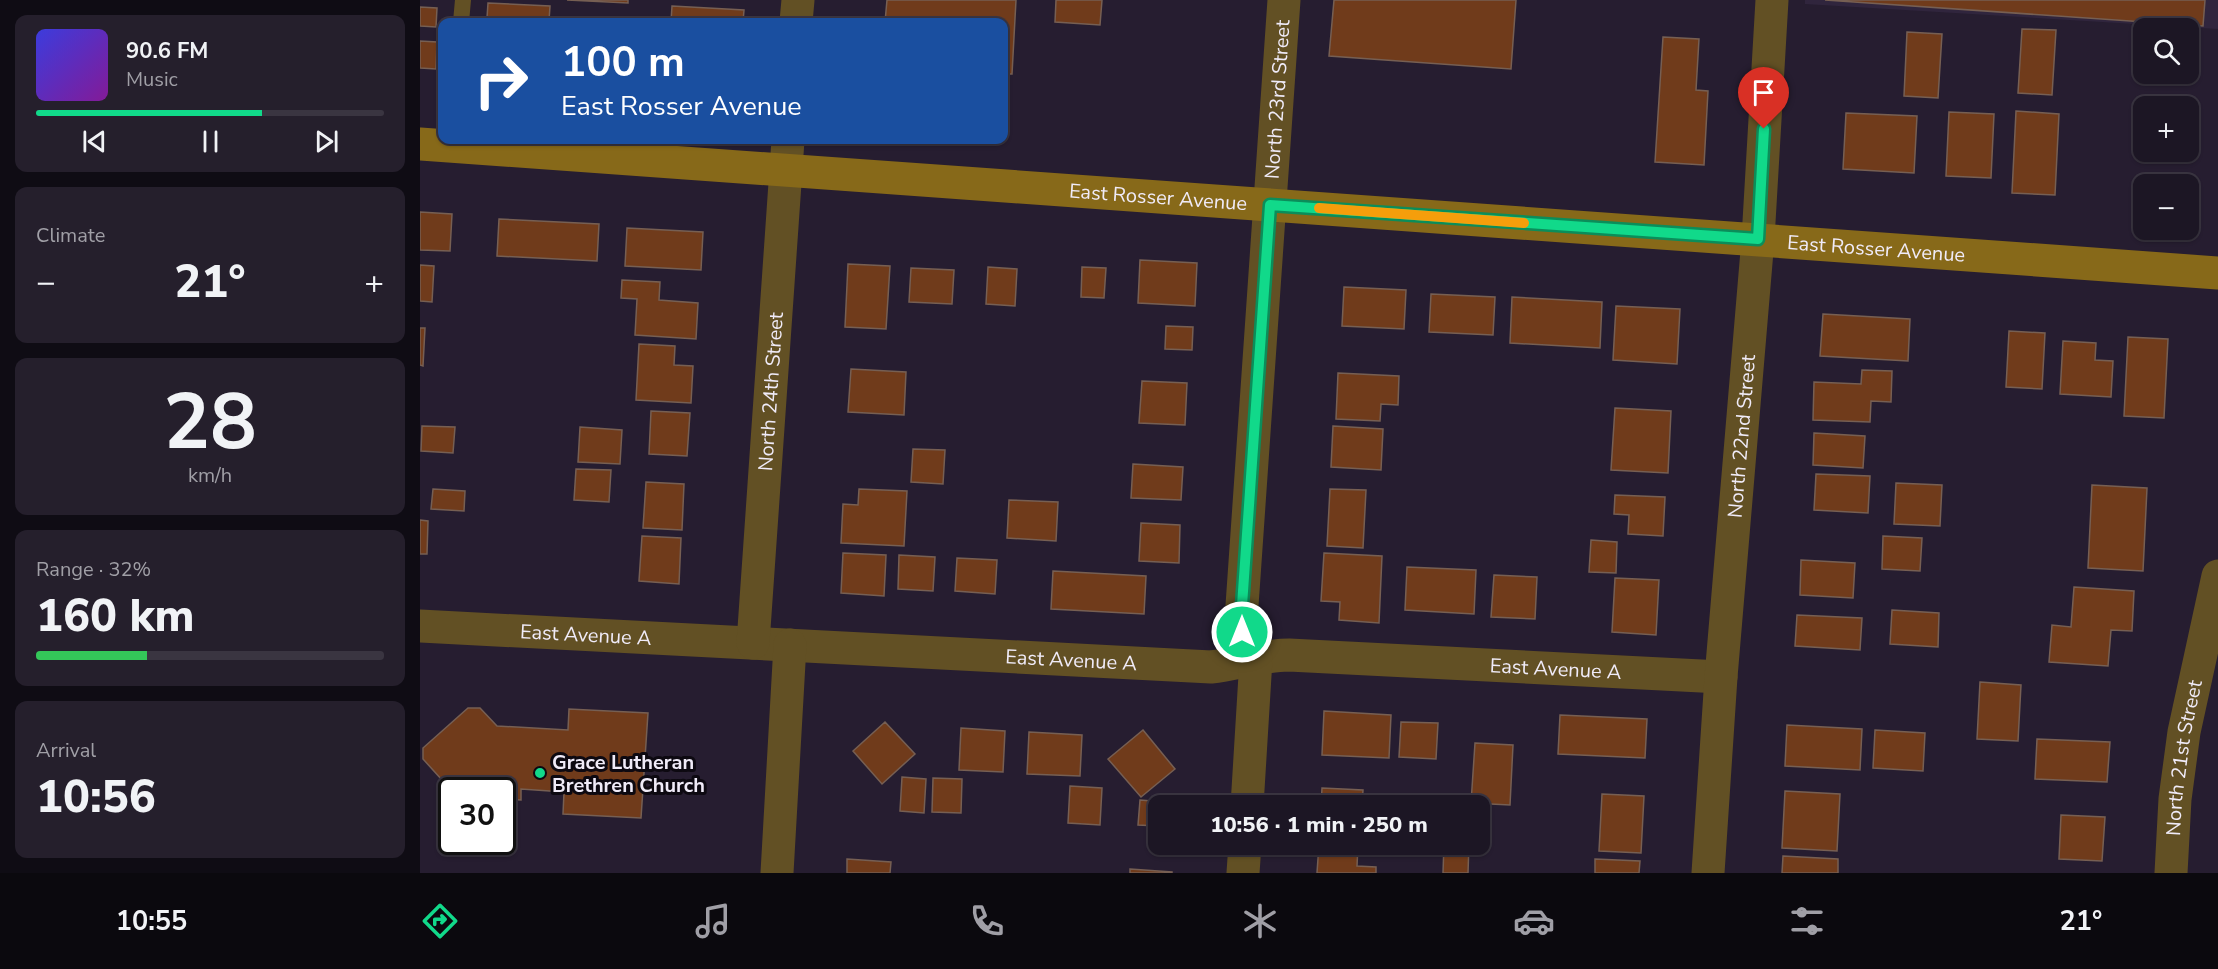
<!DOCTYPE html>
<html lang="en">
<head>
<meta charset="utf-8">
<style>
	body { margin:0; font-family:"Nunito Sans",sans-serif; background:#251f2c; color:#f1f3f6; height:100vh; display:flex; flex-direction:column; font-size:22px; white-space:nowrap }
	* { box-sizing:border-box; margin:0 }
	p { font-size:20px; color:#a09fa6 }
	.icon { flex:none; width:33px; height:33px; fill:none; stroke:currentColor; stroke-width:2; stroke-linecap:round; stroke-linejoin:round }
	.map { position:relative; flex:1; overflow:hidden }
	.panel { display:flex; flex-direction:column; gap:15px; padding:15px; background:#0f0c14; width:420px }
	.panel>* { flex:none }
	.top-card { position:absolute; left:18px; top:18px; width:570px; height:126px; border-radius:12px; box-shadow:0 2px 4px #0004,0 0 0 2px #3a3541; background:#1a4fa0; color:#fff; overflow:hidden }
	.fabs { position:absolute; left:1713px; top:18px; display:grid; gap:12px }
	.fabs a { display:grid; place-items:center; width:66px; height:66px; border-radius:12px; background:#1c1624; box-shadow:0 2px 4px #0004,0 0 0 2px #3a3541; font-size:30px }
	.speed { position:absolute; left:18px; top:777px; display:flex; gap:12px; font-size:30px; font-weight:700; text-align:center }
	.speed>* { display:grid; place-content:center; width:78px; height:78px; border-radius:50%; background:#1c1624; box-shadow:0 2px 4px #0004,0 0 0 2px #3a3541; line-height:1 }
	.speed .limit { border:3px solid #111; border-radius:9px; background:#fff; color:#111 }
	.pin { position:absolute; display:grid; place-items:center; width:51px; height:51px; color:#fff; margin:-62px -26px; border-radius:50% 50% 50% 0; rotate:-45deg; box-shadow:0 0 6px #0007 }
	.pin .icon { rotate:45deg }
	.me { position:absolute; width:66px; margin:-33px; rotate:0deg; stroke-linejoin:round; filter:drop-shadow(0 0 4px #0008) }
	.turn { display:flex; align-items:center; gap:21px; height:126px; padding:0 24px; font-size:27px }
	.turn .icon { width:78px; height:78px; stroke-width:2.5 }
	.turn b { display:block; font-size:42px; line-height:51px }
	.big { font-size:45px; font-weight:800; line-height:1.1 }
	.panel .tile { flex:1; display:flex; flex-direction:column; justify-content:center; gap:9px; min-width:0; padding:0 21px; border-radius:12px; background:#251f2c }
	.panel .dial { align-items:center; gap:0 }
	.dial b { font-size:78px; line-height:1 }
	.song { display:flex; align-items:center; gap:18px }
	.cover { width:72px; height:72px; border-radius:9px; background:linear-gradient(135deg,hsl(240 70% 55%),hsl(290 70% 35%)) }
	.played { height:6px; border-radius:3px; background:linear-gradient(90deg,#11d98a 65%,#3a3541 65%) }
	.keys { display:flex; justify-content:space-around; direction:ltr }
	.heat { display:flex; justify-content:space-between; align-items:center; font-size:33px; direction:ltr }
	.charge { height:9px; border-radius:4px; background:linear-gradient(90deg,#34c759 32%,#3a3541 0) }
	.trip { position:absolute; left:728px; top:795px; width:342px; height:60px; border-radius:12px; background:#1c1624; box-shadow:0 2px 4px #0004,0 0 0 2px #3a3541; font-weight:800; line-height:60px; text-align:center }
	.tab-bar { display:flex; height:96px; justify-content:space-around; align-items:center; background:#0b090e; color:#a09fa6 }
	.tab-bar .icon { width:42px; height:42px }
	.tab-bar .on { color:#11d98a }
	.tab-bar b { font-size:27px; color:#f1f3f6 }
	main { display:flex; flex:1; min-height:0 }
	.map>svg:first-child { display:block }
	.built { fill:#30253d }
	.building { fill:#703b1b; stroke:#765f53; stroke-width:1.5 }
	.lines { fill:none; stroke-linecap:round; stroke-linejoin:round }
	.lane { stroke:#625024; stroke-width:16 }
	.street { stroke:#625024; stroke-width:33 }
	.secondary { stroke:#876919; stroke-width:33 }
	.route-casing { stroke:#0b8d5a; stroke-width:15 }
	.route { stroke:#11d98a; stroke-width:10 }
	.slow { stroke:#f59e0b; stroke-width:10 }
	.poi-dot { fill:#11d98a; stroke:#0d0911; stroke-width:2 }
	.labels { text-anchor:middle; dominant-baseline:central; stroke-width:6; stroke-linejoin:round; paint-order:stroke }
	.street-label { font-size:20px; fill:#f0ebf8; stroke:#0d0911 }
	.poi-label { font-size:20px; font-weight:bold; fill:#f0ebf8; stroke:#0d0911; text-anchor:start }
</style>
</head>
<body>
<main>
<section class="panel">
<div class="tile">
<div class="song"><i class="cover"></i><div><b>90.6 FM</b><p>Music</p></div></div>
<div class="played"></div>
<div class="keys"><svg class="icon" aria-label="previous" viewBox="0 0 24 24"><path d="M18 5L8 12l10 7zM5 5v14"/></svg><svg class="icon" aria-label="pause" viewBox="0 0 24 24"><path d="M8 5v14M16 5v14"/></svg><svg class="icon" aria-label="next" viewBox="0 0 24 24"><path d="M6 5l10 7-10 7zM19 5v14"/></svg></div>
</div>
<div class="tile"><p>Climate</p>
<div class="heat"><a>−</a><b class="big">21°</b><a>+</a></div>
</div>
<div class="tile dial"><b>28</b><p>km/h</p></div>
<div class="tile"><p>Range · 32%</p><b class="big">160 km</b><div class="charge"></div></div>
<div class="tile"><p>Arrival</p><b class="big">10:56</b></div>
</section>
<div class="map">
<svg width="1798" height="873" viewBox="0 0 1798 873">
	<rect width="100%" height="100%" fill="#261d30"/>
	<path class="built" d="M1385,0H1798V29L1385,4Z"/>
	<path class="building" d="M147,0H208V3Z
		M467,0H596L592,74H584V22H465Z
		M636,0H682L680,25L635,22Z
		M914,0H1096L1091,69L909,56Z
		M1405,0H1785L1783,26Z
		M68,3L130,6L129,21L67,18Z
		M252,6L324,10L323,22H251Z
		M0,7L17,8L16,27L0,26Z
		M1602,29L1636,30L1632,95L1598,93Z
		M1487,32L1522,34L1518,98L1484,96Z
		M1243,37L1279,39L1276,90L1288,91L1284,165L1235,162Z
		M0,41L17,42L16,69L0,68Z
		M1596,111L1639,114L1635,195L1592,193Z
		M1529,112L1574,114L1571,178L1526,176Z
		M1426,113L1497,116L1494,173L1423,169Z
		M0,212L32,214L30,251L0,250Z
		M79,219L179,224L177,261L77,256Z
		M207,228L283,232L281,270L205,266Z
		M720,260L777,263L775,306L718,303Z
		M428,264L470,266L466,329L425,327Z
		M0,265L14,266L12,302L0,301Z
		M568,267L597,269L595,306L566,304Z
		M662,267L686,268L684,298L661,297Z
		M491,268L534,270L532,304L489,302Z
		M202,280L240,282L239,300L278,303L276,339L215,335L217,299L201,298Z
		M924,287L986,290L984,329L922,326Z
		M1011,294L1075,297L1073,335L1009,332Z
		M1092,297L1182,302L1180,348L1090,343Z
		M1196,306L1260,309L1257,364L1193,360Z
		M1403,314L1490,319L1488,361L1400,356Z
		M746,326L773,327L772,350L745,349Z
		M0,328H5L3,366L0,365Z
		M1589,331L1625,333L1622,389L1586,387Z
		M1708,337L1748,339L1744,418L1704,416Z
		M1643,341L1676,343L1675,360L1693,361L1691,397L1640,394Z
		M219,344L255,346L254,365L273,366L271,403L216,400Z
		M431,369L486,372L484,415L428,412Z
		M1442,370L1472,371L1471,402L1451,401L1450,422L1393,420L1394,382L1441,384Z
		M918,373L979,376L978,405L961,404L960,421L916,419Z
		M722,381L767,383L765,425L719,423Z
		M1195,408L1251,411L1248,473L1191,470Z
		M231,411L270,413L267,456L229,454Z
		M2,426L35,427L33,453L1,451Z
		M913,426L963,429L961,470L911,467Z
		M160,427L202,430L200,464L158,462Z
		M1394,433L1445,436L1443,468L1393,465Z
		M493,449L525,450L523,484L491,482Z
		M713,464L763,467L761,500L711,498Z
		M156,469L191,470L189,502L154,500Z
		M1396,474L1450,476L1448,513L1394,510Z
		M226,482L264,484L262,530L223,528Z
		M1476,483L1522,485L1520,526L1474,524Z
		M1672,485L1727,488L1723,571L1668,568Z
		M13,489L45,491L44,511L11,509Z
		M439,489L487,491L484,546L421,543L423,504L438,505Z
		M910,489L946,490L943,548L907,546Z
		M1195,495L1245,497L1243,536L1208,534L1209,515L1194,514Z
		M589,500L638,502L636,541L587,538Z
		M0,520L8,521L7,554H0Z
		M721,523L760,525L759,563L719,561Z
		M222,536L261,538L259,584L219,581Z
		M1463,536L1502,538L1500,571L1462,569Z
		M1171,540L1197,542L1196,573L1169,572Z
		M423,553L466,555L464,596L421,593Z
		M904,553L962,556L959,623L919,620L920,602L901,601Z
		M479,555L515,557L513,591L478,589Z
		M537,558L577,560L575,594L535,591Z
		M1381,560L1435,563L1433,598L1380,595Z
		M987,567L1056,570L1054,614L985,610Z
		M633,571L726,576L724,614L631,609Z
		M1074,575L1117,577L1115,619L1071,617Z
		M1195,578L1239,580L1236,635L1192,632Z
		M1654,587L1714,591L1712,631L1691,630L1688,666L1629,662L1632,625L1651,627Z
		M1472,610L1519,613L1518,647L1470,644Z
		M1377,615L1442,618L1440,650L1375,646Z
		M1560,682L1601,685L1598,741L1557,739Z
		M48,708H60L77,726L148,730L149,709L228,713L221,818L143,814L144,792L101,789V800L82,799V790H75L76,787H72L69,790L32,791L3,759V748Z
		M904,711L971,715L969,758L902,755Z
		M1140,715L1227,719L1225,758L1138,754Z
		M465,722L495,754L462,784L433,751Z
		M981,722L1018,723L1016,759L979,757Z
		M1367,725L1442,729L1440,770L1365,766Z
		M541,728L585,731L583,772L539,770Z
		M723,730L755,769L721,797L688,759Z
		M1455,730L1505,733L1503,771L1453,768Z
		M609,732L662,735L660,776L607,774Z
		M1617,739L1690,742L1687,782L1615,779Z
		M1055,743L1093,745L1090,805L1051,803Z
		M482,777L506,779L504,813L480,811Z
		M513,778L542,779L541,813L512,812Z
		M650,786L682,788L680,825L648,823Z
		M902,788L943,790L942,806H901Z
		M1365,791L1420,794L1417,851L1362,848Z
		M1182,794L1224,796L1221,853L1179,851Z
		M720,800L757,803V806H738V826L718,825Z
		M1641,815L1685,817L1682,861L1639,859Z
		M899,844L938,846L937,866L956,867V873H897Z
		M1024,844H1049L1048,873H1023Z
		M1363,856L1418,859V873H1362Z
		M427,859L471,862L470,873H427Z
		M1175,859L1220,861L1219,873H1175Z
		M710,869L752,872V873H710Z"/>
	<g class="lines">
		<path class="lane" d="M41,22L43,0"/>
		<g class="street">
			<path d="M376,22L378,0"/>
			<path id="s1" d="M0,626L791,667C817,664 843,655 869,655L1301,677"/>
			<path id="s2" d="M333,643L368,140"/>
			<path id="s3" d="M827,806L836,659C831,645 823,635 821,620L864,0"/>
			<path d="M357,873L370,645"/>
			<path d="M823,873L825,844"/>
			<path id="s4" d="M1288,873L1301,677L1338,239L1352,0"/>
			<path id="s5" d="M1751,873L1755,799L1764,732L1798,576"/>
		</g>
		<path class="secondary" id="s6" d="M0,144L1798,273"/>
	</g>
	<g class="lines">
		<defs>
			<path id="route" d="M822,632L821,620L850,205L1338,239L1344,129"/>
		</defs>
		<use href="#route" class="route-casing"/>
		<use href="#route" class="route"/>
		<path class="slow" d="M899,208L1104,223"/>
	</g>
	<circle class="poi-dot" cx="120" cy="773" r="6"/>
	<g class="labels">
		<g class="street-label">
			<text stroke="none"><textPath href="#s3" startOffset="711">North 23rd Street</textPath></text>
			<text stroke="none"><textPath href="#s6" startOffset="740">East Rosser Avenue</textPath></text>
			<text stroke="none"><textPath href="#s6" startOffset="1460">East Rosser Avenue</textPath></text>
			<text stroke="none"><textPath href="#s2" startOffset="252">North 24th Street</textPath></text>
			<text stroke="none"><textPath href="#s4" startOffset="438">North 22nd Street</textPath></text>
			<text stroke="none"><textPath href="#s1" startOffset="166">East Avenue A</textPath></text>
			<text stroke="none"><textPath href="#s1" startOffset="652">East Avenue A</textPath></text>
			<text stroke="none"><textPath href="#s1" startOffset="1138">East Avenue A</textPath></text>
			<text stroke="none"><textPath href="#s5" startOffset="116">North 21st Street</textPath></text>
		</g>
		<g class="poi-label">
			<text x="132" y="762">Grace Lutheran<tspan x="132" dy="23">Brethren Church</tspan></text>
		</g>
	</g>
</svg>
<div class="fabs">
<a><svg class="icon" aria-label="search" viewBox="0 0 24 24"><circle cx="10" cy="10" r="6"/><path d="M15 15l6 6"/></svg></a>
<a>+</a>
<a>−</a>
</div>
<div class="speed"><div class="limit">30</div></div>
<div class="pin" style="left:1344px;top:129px;background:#d93025"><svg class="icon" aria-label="arrive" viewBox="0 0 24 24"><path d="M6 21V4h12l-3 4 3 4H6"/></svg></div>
<svg class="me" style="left:822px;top:632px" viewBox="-20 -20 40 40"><circle r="17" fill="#11d98a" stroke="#fff" stroke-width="3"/><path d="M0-11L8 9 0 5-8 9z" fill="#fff"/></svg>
<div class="trip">10:56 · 1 min · 250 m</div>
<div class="top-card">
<div class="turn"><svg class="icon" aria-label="right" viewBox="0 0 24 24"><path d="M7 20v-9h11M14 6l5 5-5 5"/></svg><div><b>100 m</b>East Rosser Avenue</div></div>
</div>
</div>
</main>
<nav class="tab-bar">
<b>10:55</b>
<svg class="icon on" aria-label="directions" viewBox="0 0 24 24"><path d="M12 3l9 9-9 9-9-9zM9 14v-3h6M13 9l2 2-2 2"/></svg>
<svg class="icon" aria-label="music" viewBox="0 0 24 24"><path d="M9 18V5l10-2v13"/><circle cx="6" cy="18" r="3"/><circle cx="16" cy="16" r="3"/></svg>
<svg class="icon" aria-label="phone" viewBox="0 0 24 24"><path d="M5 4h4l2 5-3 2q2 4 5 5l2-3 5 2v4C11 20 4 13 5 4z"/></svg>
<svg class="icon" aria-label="climate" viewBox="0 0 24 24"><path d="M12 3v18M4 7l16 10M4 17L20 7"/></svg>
<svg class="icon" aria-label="car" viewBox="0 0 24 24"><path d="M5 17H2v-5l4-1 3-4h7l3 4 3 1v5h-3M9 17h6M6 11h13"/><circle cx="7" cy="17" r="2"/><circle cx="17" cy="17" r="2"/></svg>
<svg class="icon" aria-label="filters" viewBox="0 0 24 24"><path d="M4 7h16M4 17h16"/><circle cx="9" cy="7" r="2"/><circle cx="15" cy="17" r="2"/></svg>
<b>21°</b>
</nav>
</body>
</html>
